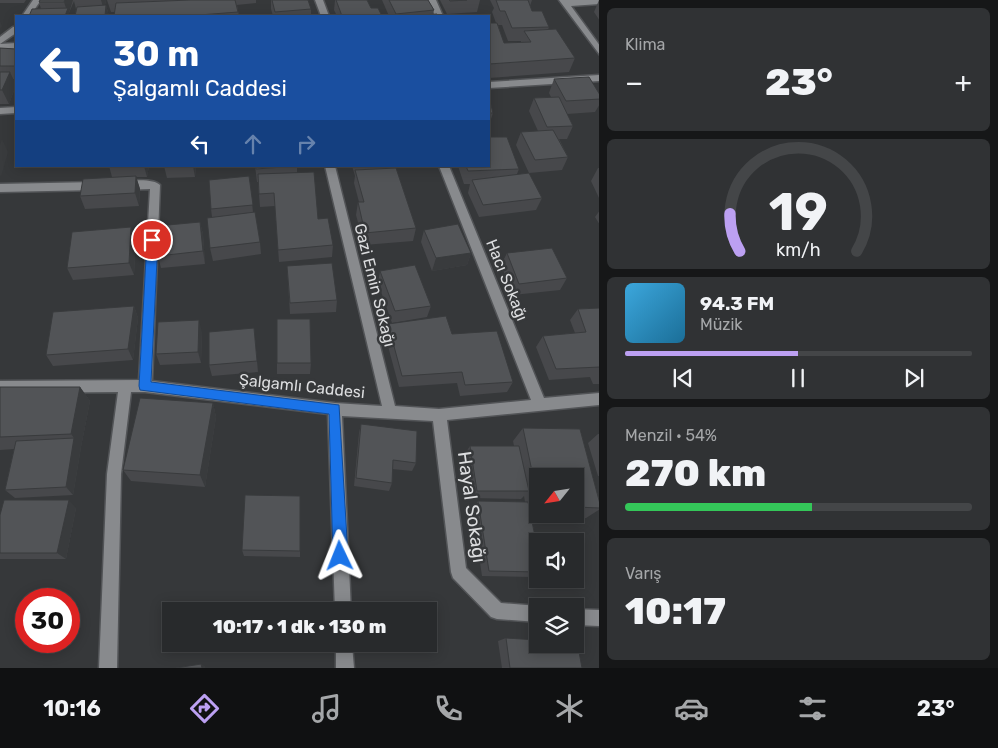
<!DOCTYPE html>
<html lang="tr">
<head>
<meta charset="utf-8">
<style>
	body { margin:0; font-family:Rubik,sans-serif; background:#303234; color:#f1f3f6; height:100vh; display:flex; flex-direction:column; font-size:19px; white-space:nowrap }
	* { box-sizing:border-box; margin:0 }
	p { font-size:16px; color:#a5a7a9 }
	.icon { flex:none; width:28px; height:28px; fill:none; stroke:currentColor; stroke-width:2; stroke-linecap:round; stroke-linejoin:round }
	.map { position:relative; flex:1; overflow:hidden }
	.drawer { display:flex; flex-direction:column; gap:8px; padding:8px; background:#161718; width:399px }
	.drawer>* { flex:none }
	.top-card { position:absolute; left:15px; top:15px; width:475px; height:152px; border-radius:0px; box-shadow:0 2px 12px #0003,0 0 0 1px #444648; background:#1a4fa0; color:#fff; overflow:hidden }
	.needle { width:32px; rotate:240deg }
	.buttons { position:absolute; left:529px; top:468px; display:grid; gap:10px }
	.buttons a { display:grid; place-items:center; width:55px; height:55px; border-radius:0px; background:#282a2c; box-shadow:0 2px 12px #0003,0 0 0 1px #444648; font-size:25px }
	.speed { position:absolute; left:15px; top:588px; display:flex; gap:10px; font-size:25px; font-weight:700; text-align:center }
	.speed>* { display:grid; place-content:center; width:65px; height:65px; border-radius:50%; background:#282a2c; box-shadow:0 2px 12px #0003,0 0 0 1px #444648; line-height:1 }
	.speed .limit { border:8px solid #d22; background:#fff; color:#111 }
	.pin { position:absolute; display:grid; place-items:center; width:42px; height:42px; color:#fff; margin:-21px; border:2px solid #fff; border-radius:50%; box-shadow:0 1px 5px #0007 }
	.me { position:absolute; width:55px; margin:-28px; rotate:358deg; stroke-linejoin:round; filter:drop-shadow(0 0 4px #0008) }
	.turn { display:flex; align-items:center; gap:18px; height:105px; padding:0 15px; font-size:22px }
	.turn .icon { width:65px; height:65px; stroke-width:2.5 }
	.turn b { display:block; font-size:35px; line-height:42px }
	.lanes { display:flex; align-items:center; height:48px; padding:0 15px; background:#0003; justify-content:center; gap:25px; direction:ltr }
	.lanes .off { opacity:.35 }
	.big { font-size:38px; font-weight:800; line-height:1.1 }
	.drawer .widget { flex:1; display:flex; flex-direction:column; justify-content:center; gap:8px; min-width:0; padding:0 18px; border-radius:8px; background:#303234 }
	.drawer .dial { align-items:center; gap:0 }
	.dial svg { height:130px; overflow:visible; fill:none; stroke:#444648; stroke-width:7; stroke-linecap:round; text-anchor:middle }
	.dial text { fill:#f1f3f6; stroke:none }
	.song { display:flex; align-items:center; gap:15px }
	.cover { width:60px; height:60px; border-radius:8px; background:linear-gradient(135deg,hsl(200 70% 55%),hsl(200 70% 35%)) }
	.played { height:5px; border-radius:2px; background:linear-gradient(90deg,#bca0f2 50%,#444648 50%) }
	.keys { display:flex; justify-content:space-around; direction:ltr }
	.heat { display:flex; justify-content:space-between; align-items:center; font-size:28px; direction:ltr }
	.charge { height:8px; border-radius:4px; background:linear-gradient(90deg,#34c759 54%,#444648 0) }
	.trip { position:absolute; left:162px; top:602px; width:275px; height:50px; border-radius:0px; background:#282a2c; box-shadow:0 2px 12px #0003,0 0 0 1px #444648; font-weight:800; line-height:50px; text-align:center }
	.dock { display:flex; height:80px; justify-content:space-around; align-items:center; background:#101112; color:#a5a7a9 }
	.dock .icon { width:35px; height:35px }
	.dock .on { color:#bca0f2 }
	.dock b { font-size:22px; color:#f1f3f6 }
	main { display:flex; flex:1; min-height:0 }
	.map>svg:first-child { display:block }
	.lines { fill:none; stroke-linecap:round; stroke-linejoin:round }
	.minor-casing { stroke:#525457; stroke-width:3 }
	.minor { fill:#888a8d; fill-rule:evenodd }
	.wall { fill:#47484b; fill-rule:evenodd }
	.shaded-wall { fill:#393b3d }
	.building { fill:#525457; stroke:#393b3d }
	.route { fill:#1a73e8; stroke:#114b97 }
	.labels { text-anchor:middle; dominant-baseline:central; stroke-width:5; stroke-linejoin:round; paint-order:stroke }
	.street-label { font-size:16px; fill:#dcdddf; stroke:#36383a }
	.near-street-label { font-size:19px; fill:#dcdddf; stroke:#36383a }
</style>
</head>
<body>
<main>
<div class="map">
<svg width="600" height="668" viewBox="0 0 600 668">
	<rect width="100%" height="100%" fill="#36383a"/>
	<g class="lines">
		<defs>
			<path id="minor" d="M33,0H41L30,16H22Z
				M315,0H323L329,16H321Z
				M428,0H436L443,16H435Z
				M559,0H600V4L571,6L600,46V55Z
				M13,27H16V33L0,44V37Z
				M16,43V49L0,50V44Z
				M600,75V81L489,88V82Z
				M16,107V113L0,114V108Z
				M325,166H335L395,406L439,409L531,400L439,166H449L544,398L600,393V405L447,420L466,568L501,603L539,606L538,622L497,619L491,617L453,578L451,572L433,421L342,416L351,611H335L328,414L145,392H131L121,474L117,668H99L107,474L118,392L0,393V381L139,380L150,189L122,190L117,186C123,179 154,178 160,185L152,381L335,403L382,406Z
				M97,182L102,186L97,190L0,192V184Z
				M575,609L600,610V626L575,625Z
				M336,644H352L354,668H336Z"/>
		</defs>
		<use href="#minor" class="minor-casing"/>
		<use href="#minor" class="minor"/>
	</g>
	<path class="wall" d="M0,0H26L24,3H0Z
		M40,0H106L105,5H106L109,16H75L76,9L74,1L69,13L41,9L39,2Z
		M107,0H256V3L237,5L239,16H114L115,12H111Z
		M271,0H308L311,9V16H273L271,9Z
		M335,0H367L371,8L382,16H337L334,10Z
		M382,0H428L434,10L433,14L438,16H389Z
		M440,0H480L477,12L447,14Z
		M490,0H532L530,6L532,11L549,27L548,30L575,58L569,72L489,78V23H496L492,12L494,8ZM498,25H502L508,41H521V43H504Z
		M599,0H600V21L594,12Z
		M0,48L16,49V79H13L16,85L9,104H0Z
		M554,79L600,95V104L595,112L567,114L573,126L567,139H559L568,157L562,170L529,173L516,145L521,132L538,131L529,111L534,98L551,97L549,93Z
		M489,97L493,113L491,119H489Z
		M109,166H149L147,177H136L140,189L139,206L85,209L80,196L112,177Z
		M164,166H196L195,177L167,178Z
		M255,166H297V173L318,219L333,245L332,257L279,262L275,206L260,207L258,182H257Z
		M352,166H396V168L416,228L413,241L364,245L356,215L358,202H359L354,183L355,176Z
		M458,166H489L519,169L517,174L542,198L536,210L479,217L468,193L470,184H464Z
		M598,168H600V200L591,181Z
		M249,176L253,212L260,242L261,254L213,261L210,248L212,217L211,209Z
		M600,210V225L595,217Z
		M200,222L203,234L205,264L161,268L158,256Z
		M424,230L471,253L467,265L432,271L421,242Z
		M136,239L134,275L73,280L67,268Z
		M507,253L567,278L560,290L513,295L501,265Z
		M287,266L337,300L336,312L290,314Z
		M380,271L431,306L427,317L392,323L378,283Z
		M134,306L138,318L133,360L53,366L46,355Z
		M600,308V384H593L590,377L549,380L536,347L543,336L575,333L570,320L578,309Z
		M388,324L452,334L513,382L507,392L460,396L457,383L399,387L385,335Z
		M254,328L258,372L212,376L209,365Z
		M202,332L201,363L160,365L156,354Z
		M277,363H311L310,374H277Z
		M0,387H80L90,401L81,447L73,495L15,498L5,490L14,449L0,450Z
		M213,403L216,417L205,487L131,481L123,470Z
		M361,424L416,463L412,471L392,469V483L389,491L354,486L359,433Z
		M523,428L580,429L600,504V509L586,518L531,517L538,551V574L533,577L482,576L472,509L478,501L525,502L524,496L521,499L471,498L464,455L470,446H514L513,441ZM538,476H575V514H538Z
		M598,434H600V476H598L588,443Z
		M300,496V557L244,556L242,550Z
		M76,508L66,559H0V515Z
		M506,638L582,668H502L498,641Z"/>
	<path class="shaded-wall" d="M65,0H73L69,13L70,16H65L67,11L64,2Z
		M101,0H106L104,10Z
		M106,5L109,16H105Z
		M0,21L2,26L0,29Z
		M10,72L16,85L9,104L2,90Z
		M2,139L8,152L1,177L0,175V145Z
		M144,166H149L147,177Z
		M193,166H196L195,177Z
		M136,176L140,189L139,206L135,193Z
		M200,222L203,234L205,264L203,251Z
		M131,227L136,239L134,275L129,263Z
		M471,253L467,265L432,271L436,258Z
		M134,306L138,318L133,360L128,349Z
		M199,320L202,332L201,363L198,352Z
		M80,387L90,401L81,447L71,434Z
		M213,403L216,417L205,487L200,475Z
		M74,438L81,447L73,495L66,487Z
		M69,500L76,508L66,559L57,553Z
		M201,664L205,666V668H202Z"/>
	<path class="building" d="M40,0H65L64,2H39Z
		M190,0H235L238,12L186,16H114L116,3Z
		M272,0H308L311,9L275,12Z
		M336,0H367L371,8H378L382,16H342Z
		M389,0H428L434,10L396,14Z
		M449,0H467L450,1Z
		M496,0H528L532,11H542L549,27L512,28L505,11H500Z
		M106,5L105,16H75L77,7Z
		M68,8L65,16H29L32,9Z
		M437,14L438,16H406Z
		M489,23H497L504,43L531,42L524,31L556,29L575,58L489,64Z
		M0,48L16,49V66H0Z
		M0,72H10L2,90H0Z
		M589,77L600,95V99L566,101L554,79Z
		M489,97L493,113H489Z
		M559,97L573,126L547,127L534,98Z
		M553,130L568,157L535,160L521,132Z
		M489,137H507L519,169L468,171L466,166H489Z
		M256,166H296L256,169Z
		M396,168L416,228L365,233L358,202H364L355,170Z
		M314,172L318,219L328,218L333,245L278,250L274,193L259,194L258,174Z
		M529,173L542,198L483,205L472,180Z
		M136,176L135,193L80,196L83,179Z
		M249,176L253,205L211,209L209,180Z
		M255,212L260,242L210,248L207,218Z
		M200,222L203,251L158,256L157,226Z
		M458,224L471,253L436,258L424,230Z
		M131,227L129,263L67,268L72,232Z
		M552,248L567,278L519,284L507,253Z
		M332,263L337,300L290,303L287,266Z
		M415,265L431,306L395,311L380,271Z
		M134,306L128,349L46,355L53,312Z
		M600,308V367L556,369L543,336L586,332L578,309Z
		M446,316L452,334L497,331L513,382L465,385L462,372L402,376L388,324Z
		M277,319H310L311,363H277Z
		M199,320L198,352L156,354L158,322Z
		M254,328L257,361L209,365V332Z
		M0,387H80L71,434L0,437Z
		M140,398L213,403L200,475L123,470Z
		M361,424L417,431L416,463L393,460L392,483L356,478Z
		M523,428L580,429L600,504V508L575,507V476H538V500Z
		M74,438L66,487L5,490L16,441Z
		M470,446H519L529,491H477Z
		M245,495L300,496V551L242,550Z
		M4,500H69L57,553H0V515Z
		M478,501L528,502L538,551V572L489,571Z
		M506,638L538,640V644H575V641H577L582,668H510Z
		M201,664L202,668H176Z"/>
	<path class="route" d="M152,236L158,240L151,382L339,405L348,556L345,561L340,563L336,561L333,556L329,414L140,390L139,386L147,240Z"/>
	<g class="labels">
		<g class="street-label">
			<text transform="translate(507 280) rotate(68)">Hacı Sokağı</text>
			<text transform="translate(375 285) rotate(76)">Gazi Emin Sokağı</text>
			<text transform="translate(302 386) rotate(6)">Şalgamlı Caddesi</text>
		</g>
		<g class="near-street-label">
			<text transform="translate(472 507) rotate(82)">Hayal Sokağı</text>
		</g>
	</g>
</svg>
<div class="buttons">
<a><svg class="needle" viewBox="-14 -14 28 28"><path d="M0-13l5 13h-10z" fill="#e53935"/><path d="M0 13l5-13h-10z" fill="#a5a7a9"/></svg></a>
<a><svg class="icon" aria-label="sound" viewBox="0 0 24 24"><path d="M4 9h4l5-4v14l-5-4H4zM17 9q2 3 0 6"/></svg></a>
<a><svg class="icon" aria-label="layers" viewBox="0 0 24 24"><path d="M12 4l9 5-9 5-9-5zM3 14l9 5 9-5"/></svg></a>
</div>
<div class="speed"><div class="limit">30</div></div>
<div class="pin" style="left:152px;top:240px;background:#d93025"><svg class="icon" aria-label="arrive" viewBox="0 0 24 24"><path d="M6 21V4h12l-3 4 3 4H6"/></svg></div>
<svg class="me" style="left:340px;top:556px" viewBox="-20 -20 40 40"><path d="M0-17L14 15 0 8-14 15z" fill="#1a73e8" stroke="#fff" stroke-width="4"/></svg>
<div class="trip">10:17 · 1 dk · 130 m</div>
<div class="top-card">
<div class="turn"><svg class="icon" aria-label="left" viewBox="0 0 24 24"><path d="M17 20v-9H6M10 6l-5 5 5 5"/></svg><div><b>30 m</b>Şalgamlı Caddesi</div></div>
<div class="lanes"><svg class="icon" aria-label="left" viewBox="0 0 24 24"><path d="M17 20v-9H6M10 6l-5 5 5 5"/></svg><svg class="icon off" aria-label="ahead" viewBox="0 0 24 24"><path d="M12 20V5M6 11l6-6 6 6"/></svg><svg class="icon off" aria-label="right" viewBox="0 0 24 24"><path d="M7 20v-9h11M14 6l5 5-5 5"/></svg></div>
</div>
</div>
<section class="drawer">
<div class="widget"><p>Klima</p>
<div class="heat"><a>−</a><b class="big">23°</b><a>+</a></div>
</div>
<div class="widget dial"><svg viewBox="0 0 100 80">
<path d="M14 69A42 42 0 1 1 86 69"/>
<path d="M14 69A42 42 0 0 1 8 46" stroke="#bca0f2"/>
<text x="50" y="56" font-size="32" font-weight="700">19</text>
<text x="50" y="72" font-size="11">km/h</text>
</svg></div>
<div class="widget">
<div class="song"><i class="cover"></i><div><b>94.3 FM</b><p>Müzik</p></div></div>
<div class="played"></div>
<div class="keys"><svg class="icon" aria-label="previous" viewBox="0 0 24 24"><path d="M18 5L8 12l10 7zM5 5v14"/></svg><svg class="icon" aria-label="pause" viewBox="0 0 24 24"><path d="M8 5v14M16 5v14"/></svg><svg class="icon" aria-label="next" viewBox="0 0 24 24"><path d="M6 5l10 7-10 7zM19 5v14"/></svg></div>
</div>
<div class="widget"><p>Menzil · 54%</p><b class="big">270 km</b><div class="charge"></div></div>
<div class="widget"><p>Varış</p><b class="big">10:17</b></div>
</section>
</main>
<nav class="dock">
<b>10:16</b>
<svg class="icon on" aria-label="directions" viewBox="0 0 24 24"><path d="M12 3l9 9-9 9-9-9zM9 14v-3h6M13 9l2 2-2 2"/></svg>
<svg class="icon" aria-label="music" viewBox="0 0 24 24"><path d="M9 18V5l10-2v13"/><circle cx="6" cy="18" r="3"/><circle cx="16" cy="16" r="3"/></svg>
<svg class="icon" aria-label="phone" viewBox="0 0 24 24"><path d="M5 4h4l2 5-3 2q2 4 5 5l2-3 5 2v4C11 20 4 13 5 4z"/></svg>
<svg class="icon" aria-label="climate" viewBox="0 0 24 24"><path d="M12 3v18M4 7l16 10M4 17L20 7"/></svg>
<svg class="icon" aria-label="car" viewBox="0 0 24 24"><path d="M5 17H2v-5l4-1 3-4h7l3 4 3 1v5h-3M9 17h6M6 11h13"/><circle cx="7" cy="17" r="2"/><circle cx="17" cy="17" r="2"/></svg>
<svg class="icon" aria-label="filters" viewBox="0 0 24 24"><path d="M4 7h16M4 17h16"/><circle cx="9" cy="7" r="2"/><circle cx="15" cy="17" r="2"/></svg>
<b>23°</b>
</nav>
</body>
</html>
